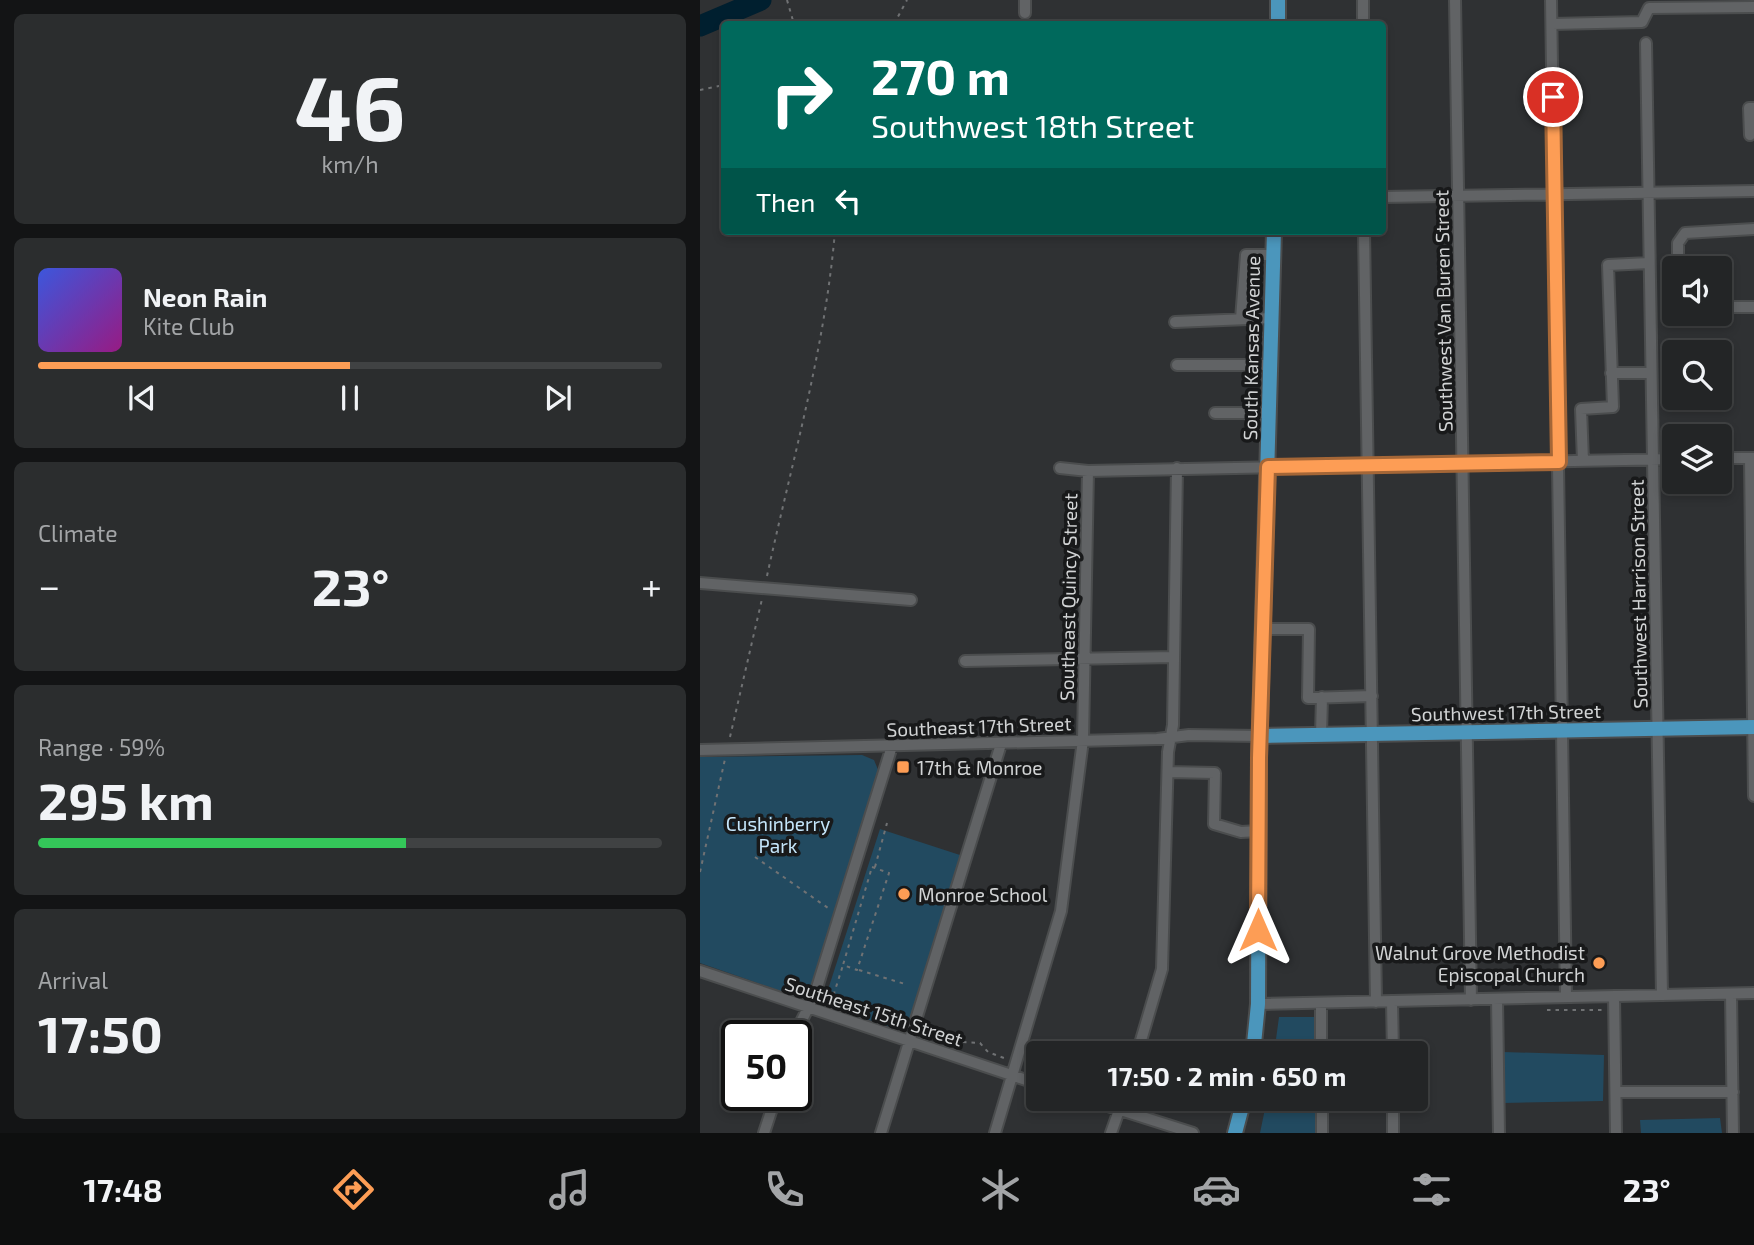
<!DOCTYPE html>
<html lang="en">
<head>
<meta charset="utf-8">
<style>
	body { margin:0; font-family:"Exo 2",sans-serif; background:#2b2d2e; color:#f1f3f6; height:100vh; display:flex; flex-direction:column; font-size:26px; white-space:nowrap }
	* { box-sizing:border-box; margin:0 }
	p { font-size:23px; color:#a3a5a7 }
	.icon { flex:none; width:38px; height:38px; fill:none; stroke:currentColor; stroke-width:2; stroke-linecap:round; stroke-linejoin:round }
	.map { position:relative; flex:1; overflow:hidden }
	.details { display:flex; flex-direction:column; gap:14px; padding:14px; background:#131415; width:700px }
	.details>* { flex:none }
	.hud { position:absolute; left:21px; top:21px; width:665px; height:214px; border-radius:7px; box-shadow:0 4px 10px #0003,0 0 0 2px #404243; background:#00695c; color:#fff; overflow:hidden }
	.buttons { position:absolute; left:962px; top:256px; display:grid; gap:14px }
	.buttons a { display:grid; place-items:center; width:70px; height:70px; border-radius:7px; background:#232526; box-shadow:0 4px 10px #0003,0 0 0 2px #404243; font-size:35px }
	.speed { position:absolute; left:21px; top:1020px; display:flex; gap:14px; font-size:35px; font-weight:700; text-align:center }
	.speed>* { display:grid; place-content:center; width:91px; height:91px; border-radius:50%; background:#232526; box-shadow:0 4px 10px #0003,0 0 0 2px #404243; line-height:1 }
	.speed .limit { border:4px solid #111; border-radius:10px; background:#fff; color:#111 }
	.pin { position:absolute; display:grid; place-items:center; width:60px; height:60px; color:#fff; margin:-30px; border:4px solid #fff; border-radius:50%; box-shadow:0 2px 7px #0007 }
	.me { position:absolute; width:77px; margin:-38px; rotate:0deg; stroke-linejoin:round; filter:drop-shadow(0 0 5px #0008) }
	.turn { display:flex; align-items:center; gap:24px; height:147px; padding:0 35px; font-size:32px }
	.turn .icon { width:91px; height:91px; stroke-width:2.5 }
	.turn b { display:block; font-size:49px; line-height:60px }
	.then { display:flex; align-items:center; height:66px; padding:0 35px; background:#0003; gap:14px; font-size:26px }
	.big { font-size:52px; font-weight:700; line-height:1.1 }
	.details .card { flex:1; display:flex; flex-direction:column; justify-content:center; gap:10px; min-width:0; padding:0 24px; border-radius:10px; background:#2b2d2e }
	.details .dial { align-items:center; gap:0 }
	.dial b { font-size:91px; line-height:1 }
	.song { display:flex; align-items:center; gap:21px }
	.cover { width:84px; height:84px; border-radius:10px; background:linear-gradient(135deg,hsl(230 70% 55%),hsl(310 70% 35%)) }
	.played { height:7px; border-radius:4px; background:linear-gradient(90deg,#fd9d55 50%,#404243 50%) }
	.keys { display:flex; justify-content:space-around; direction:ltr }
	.heat { display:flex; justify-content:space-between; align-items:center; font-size:38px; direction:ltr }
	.charge { height:10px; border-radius:5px; background:linear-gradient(90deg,#34c759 59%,#404243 0) }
	.trip { position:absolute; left:326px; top:1041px; width:402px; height:70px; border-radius:7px; background:#232526; box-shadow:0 4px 10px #0003,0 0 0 2px #404243; font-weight:700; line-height:70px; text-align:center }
	.dock { display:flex; height:112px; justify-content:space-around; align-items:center; background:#0e0f0f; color:#a3a5a7 }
	.dock .icon { width:49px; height:49px }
	.dock .current { color:#fd9d55 }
	.dock b { font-size:32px; color:#f1f3f6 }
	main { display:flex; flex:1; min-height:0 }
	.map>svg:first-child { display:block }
	.green { fill:#224a60 }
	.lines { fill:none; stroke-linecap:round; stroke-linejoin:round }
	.river { stroke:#001f2f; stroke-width:21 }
	.minor-casing { stroke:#4b4d4e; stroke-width:14 }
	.major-casing { stroke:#4b4d4e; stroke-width:18 }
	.path { stroke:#707274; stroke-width:2; stroke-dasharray:3.5 5; stroke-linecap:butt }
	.minor { stroke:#616365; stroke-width:10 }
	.major { stroke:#4b96bc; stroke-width:14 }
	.route-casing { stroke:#a46637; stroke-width:18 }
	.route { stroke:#fd9d55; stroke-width:12 }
	.poi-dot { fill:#fd9d55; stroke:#18191a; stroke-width:2.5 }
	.labels { text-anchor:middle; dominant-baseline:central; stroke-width:7; stroke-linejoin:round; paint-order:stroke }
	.street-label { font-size:19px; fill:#d2d4d5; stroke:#18191a }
	.poi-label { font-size:19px; fill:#d2d4d5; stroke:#18191a; text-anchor:start }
	.park-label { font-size:19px; fill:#c5e6fb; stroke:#18191a }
</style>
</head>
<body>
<main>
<section class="details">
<div class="card dial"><b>46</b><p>km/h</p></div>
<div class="card">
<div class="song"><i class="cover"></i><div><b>Neon Rain</b><p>Kite Club</p></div></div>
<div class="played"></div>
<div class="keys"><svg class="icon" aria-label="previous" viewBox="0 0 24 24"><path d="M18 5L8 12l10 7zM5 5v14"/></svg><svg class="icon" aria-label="pause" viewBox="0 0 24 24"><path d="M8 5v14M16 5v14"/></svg><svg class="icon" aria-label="next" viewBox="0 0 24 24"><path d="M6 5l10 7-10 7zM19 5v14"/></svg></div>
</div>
<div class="card"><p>Climate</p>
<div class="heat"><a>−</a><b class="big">23°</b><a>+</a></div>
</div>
<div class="card"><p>Range · 59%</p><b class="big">295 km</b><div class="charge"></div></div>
<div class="card"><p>Arrival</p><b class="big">17:50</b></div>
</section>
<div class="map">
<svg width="1054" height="1133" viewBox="0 0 1054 1133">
	<rect width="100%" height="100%" fill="#2f3133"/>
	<path class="green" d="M162,755L174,760L179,772L110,993L101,998L0,963V757Z
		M180,829L263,856L206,1032L123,1005Z
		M579,1017H617V1053L574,1054Z
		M803,1052L904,1055L903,1101L803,1103Z
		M567,1099H617V1133H560Z
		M1020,1118L1022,1133H941L940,1120Z"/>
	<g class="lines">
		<path class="river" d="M0,26L61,0"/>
		<defs>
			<path id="minor" d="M755,0L771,1000
				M851,0L866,997
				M325,13V0
				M663,24V0
				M852,24L942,22L949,8L1054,7
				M946,43L962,995
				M1050,135L1049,108H1054
				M682,197L1054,191
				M664,231L676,1002
				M978,268V243L985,233L1054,229
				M1020,307H1054
				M541,319L546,255H573
				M475,322L572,318
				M477,365H570
				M911,373H951
				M515,413H569
				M1020,458H1054
				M1050,458L1054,796
				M883,461L881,409L913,407L908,265L949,263
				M360,468L388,471L975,459
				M0,583L211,600
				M563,629H609L608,698L672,696
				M265,661L473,657
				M621,735L622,697
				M0,750L457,739L489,735L560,736
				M468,772L515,773L514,824L541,832L559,831
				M0,971L338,1084
				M1031,994L1033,1133
				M914,996L916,1133
				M797,999L799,1133
				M692,1001L693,1054
				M621,1003V1054
				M558,1004L1054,993
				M94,1036L115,994L192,746
				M437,1054L462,969L468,752L473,725L477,468
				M916,1092H1033
				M386,1099L493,1133
				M622,1099V1133
				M693,1099V1133
				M64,1133L76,1096
				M181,1133L301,744
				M295,1133L361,911L383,740L388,471
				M411,1133L423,1099"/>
			<path id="major" d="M578,24V0
				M560,736L1054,727
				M553,1054L558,1004L559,758L574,231
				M535,1133L544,1099"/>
		</defs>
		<use href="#minor" class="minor-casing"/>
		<use href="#major" class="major-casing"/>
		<path class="path" d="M87,0L94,24
			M194,24L207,0
			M0,90L24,85
			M67,576C92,461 125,349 135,231
			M30,737L62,599
			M55,857L128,908
			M172,867L189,873L157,970L143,965Z
			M175,867L187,823
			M0,872L25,759
			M159,970L205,984
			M131,1003L143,965
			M847,1010H904
			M189,1022L201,1025
			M223,1031L242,1032L261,1042L280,1043L288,1052L304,1058
			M325,1066L338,1070
			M434,1100L453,1105"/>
		<use href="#minor" class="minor"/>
		<use href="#major" class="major"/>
	</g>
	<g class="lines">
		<defs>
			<path id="route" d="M558,930L559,758L568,467L859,462L853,97"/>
		</defs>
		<use href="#route" class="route-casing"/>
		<use href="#route" class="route"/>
	</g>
	<g class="poi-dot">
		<rect x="196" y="760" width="14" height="14" rx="3.5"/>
		<circle cx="204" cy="894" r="7"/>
		<circle cx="899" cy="963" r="7"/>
	</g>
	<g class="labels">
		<g class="street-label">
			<text transform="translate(743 311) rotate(-91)">Southwest Van Buren Street</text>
			<text transform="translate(551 348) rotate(-89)">South Kansas Avenue</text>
			<text transform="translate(938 594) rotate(-91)">Southwest Harrison Street</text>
			<text transform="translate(368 597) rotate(-89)">Southeast Quincy Street</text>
			<text transform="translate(806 712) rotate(-1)">Southwest 17th Street</text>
			<text transform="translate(279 726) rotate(-2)">Southeast 17th Street</text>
			<text transform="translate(174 1011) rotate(18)">Southeast 15th Street</text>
		</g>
		<g class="poi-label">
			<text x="217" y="767">17th &amp; Monroe</text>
			<text x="218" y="894">Monroe School</text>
			<text x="885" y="952" text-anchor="end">Walnut Grove Methodist<tspan x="885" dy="22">Episcopal Church</tspan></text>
		</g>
		<g class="park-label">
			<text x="78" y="823">Cushinberry<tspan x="78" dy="22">Park</tspan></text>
		</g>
	</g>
</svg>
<div class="buttons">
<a><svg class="icon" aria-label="sound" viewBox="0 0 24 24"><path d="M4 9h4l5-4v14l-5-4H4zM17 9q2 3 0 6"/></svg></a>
<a><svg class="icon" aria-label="search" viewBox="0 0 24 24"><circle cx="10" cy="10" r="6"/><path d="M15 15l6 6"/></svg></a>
<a><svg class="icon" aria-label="layers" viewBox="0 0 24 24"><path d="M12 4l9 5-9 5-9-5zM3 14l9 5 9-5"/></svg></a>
</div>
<div class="speed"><div class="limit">50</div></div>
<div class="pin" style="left:853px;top:97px;background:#d93025"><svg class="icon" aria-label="arrive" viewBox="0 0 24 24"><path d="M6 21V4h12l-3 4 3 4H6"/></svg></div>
<svg class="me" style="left:558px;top:930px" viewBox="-20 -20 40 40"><path d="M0-17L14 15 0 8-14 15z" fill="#fd9d55" stroke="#fff" stroke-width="4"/></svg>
<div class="trip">17:50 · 2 min · 650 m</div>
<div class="hud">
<div class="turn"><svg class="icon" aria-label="right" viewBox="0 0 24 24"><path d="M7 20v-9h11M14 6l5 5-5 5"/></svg><div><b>270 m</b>Southwest 18th Street</div></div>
<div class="then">Then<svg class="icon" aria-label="left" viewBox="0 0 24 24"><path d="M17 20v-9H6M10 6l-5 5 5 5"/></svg></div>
</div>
</div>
</main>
<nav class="dock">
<b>17:48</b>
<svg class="icon current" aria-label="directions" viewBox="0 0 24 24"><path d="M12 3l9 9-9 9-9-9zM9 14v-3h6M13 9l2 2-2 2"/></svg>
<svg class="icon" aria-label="music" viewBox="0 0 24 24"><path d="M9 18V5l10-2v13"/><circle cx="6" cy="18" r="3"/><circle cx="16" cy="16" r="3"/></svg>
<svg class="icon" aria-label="phone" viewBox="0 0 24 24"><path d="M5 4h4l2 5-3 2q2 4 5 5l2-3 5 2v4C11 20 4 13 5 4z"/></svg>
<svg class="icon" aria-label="climate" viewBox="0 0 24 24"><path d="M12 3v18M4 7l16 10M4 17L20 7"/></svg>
<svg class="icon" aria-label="car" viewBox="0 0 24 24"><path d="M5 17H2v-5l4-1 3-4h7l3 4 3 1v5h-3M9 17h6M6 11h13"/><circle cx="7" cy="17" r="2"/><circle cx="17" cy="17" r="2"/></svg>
<svg class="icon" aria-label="filters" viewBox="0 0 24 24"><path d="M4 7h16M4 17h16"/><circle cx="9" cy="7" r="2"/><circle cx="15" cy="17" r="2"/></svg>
<b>23°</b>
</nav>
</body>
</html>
